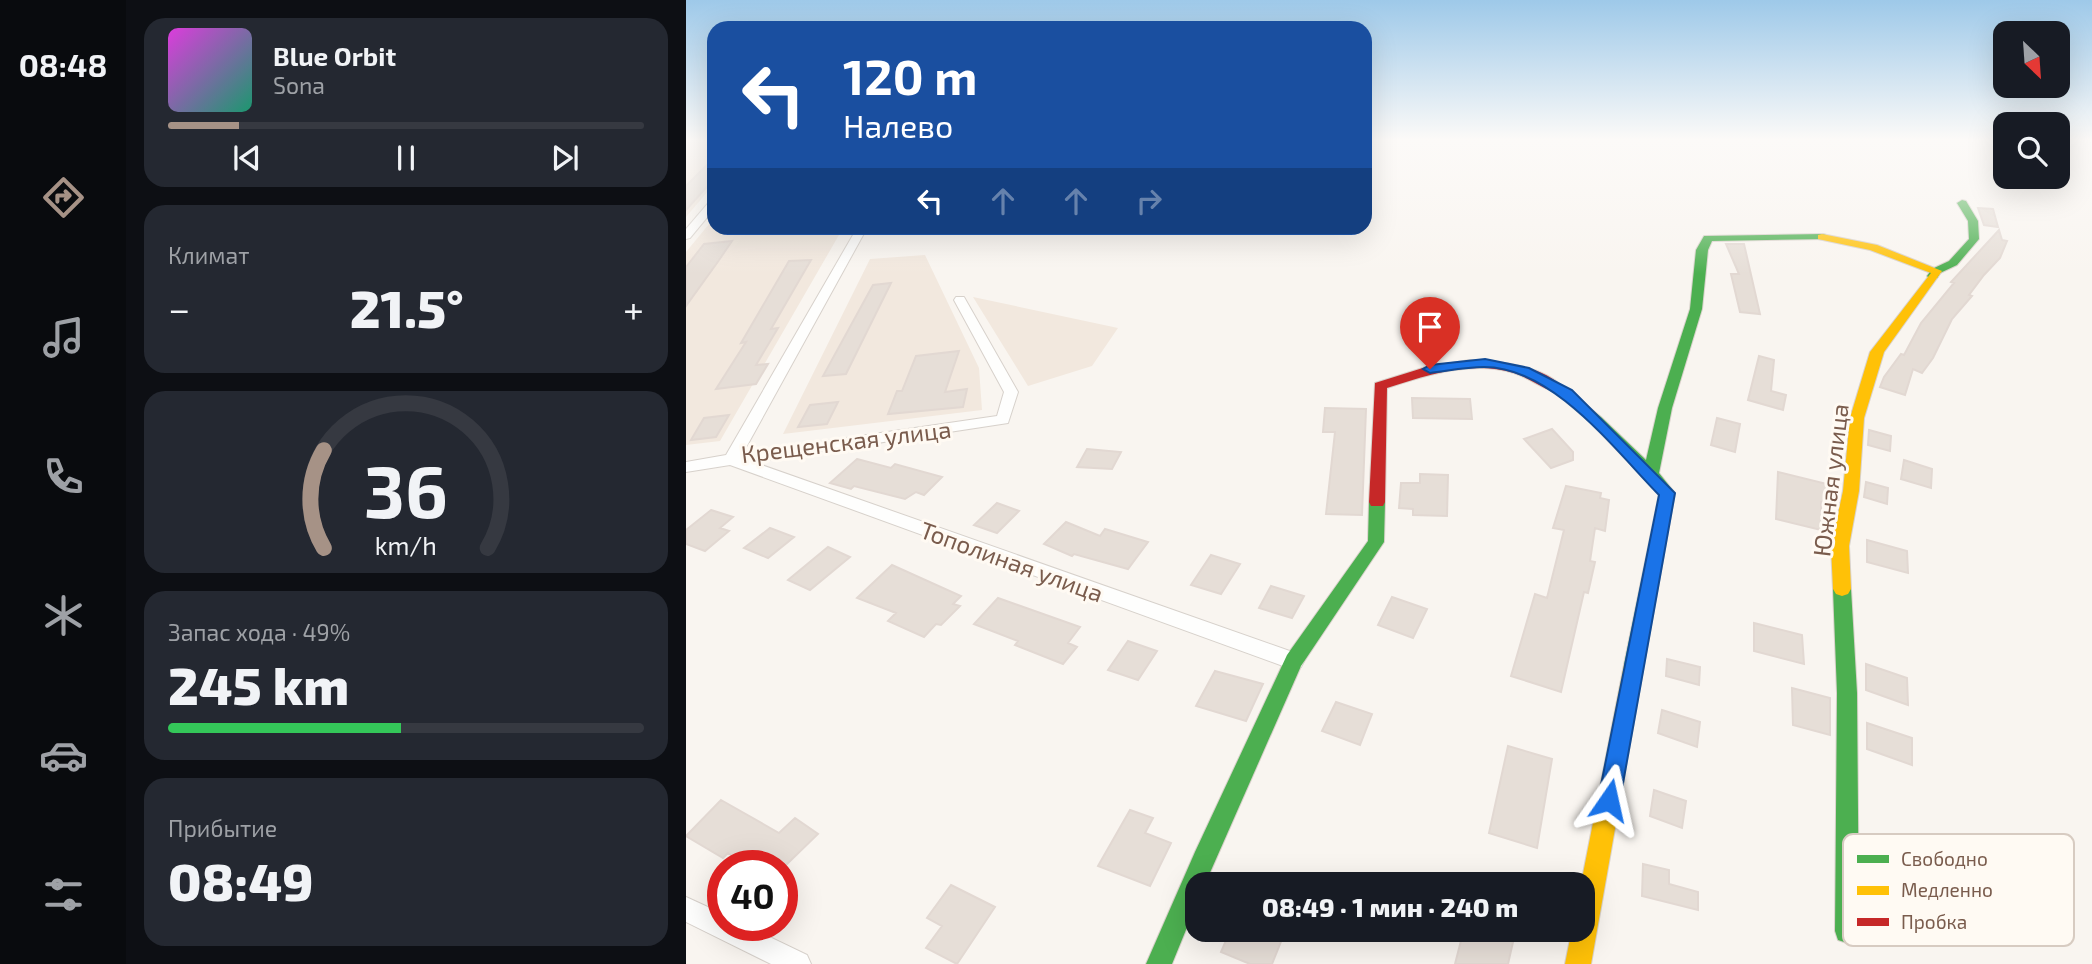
<!DOCTYPE html>
<html lang="ru">
<head>
<meta charset="utf-8">
<style>
	body { margin:0; font-family:"Exo 2",sans-serif; background:#242831; color:#f1f3f6; height:100vh; display:flex; flex-direction:column; font-size:26px; white-space:nowrap }
	* { box-sizing:border-box; margin:0 }
	p { font-size:23px; color:#9ea1a6 }
	.icon { flex:none; width:38px; height:38px; fill:none; stroke:currentColor; stroke-width:2; stroke-linecap:round; stroke-linejoin:round }
	.map { position:relative; flex:1; overflow:hidden }
	.side { display:flex; flex-direction:column; gap:18px; padding:18px; background:#0d0f14; width:560px }
	.side>* { flex:none }
	.hud { position:absolute; left:21px; top:21px; width:665px; height:214px; border-radius:21px; box-shadow:0 7px 28px #0002; background:#1a4fa0; color:#fff; overflow:hidden }
	.needle { width:46px; rotate:155deg }
	.controls { position:absolute; left:1307px; top:21px; display:grid; gap:14px }
	.controls a { display:grid; place-items:center; width:77px; height:77px; border-radius:14px; background:#171b24; box-shadow:0 7px 28px #0002; font-size:35px }
	.speed { position:absolute; left:21px; top:850px; display:flex; gap:14px; font-size:35px; font-weight:700; text-align:center }
	.speed>* { display:grid; place-content:center; width:91px; height:91px; border-radius:50%; background:#171b24; box-shadow:0 7px 28px #0002; line-height:1 }
	.speed .limit { border:10px solid #d22; background:#fff; color:#111 }
	.pin { position:absolute; display:grid; place-items:center; width:60px; height:60px; color:#fff; margin:-72px -30px; border-radius:50% 50% 50% 0; rotate:-45deg; box-shadow:0 0 7px #0007 }
	.pin .icon { rotate:45deg }
	.me { position:absolute; width:77px; margin:-38px; rotate:11deg; stroke-linejoin:round; filter:drop-shadow(0 0 5px #0008) }
	.turn { display:flex; align-items:center; gap:24px; height:147px; padding:0 21px; font-size:32px }
	.turn .icon { width:91px; height:91px; stroke-width:2.5 }
	.turn b { display:block; font-size:49px; line-height:60px }
	.lanes { display:flex; align-items:center; height:66px; padding:0 21px; background:#0003; justify-content:center; gap:35px; direction:ltr }
	.lanes .off { opacity:.35 }
	.big { font-size:52px; font-weight:800; line-height:1.1 }
	.side .tile { flex:1; display:flex; flex-direction:column; justify-content:center; gap:10px; min-width:0; padding:0 24px; border-radius:21px; background:#242831 }
	.side .dial { align-items:center; gap:0 }
	.dial svg { height:182px; overflow:visible; fill:none; stroke:#363941; stroke-width:7; stroke-linecap:round; text-anchor:middle }
	.dial text { fill:#f1f3f6; stroke:none }
	.song { display:flex; align-items:center; gap:21px }
	.cover { width:84px; height:84px; border-radius:10px; background:linear-gradient(135deg,hsl(300 70% 55%),hsl(160 70% 35%)) }
	.played { height:7px; border-radius:4px; background:linear-gradient(90deg,#a69286 15%,#363941 15%) }
	.keys { display:flex; justify-content:space-around; direction:ltr }
	.heat { display:flex; justify-content:space-between; align-items:center; font-size:38px; direction:ltr }
	.charge { height:10px; border-radius:5px; background:linear-gradient(90deg,#34c759 49%,#363941 0) }
	.trip { position:absolute; left:499px; top:872px; width:410px; height:70px; border-radius:21px; background:#171b24; box-shadow:0 7px 28px #0002; font-weight:800; line-height:70px; text-align:center }
	main { display:flex; flex:1; min-height:0 }
	.tab-bar { display:flex; flex-direction:column; width:126px; justify-content:space-around; align-items:center; background:#090b0e; color:#9ea1a6 }
	.tab-bar .icon { width:49px; height:49px }
	.tab-bar .active { color:#a69286 }
	.tab-bar b { font-size:32px; color:#f1f3f6 }
	.map>svg:first-child { display:block }
	.residential { fill:#f2e8de }
	.building { fill:#e6ded7; stroke:#e2d8d2; stroke-width:2 }
	.lines { fill:none; stroke-linecap:round; stroke-linejoin:round }
	.street-casing { stroke:#d7d1cb; stroke-width:2 }
	.fast-casing { stroke:#d9d2cb; stroke-width:2 }
	.slow-casing { stroke:#d9d2cb; stroke-width:2 }
	.jam-casing { stroke:#d9d2cb; stroke-width:2 }
	.street { fill:#fefefd; fill-rule:evenodd }
	.fast { fill:#4caf50; fill-rule:evenodd }
	.slow { fill:#ffc107; fill-rule:evenodd }
	.jam { fill:#c62828; fill-rule:evenodd }
	.route { fill:#1a73e8; stroke:#114b97; stroke-width:2 }
	.labels { text-anchor:middle; dominant-baseline:central; stroke-width:6; stroke-linejoin:round; paint-order:stroke }
	.street-label { font-size:24px; fill:#7a5c4d; stroke:#fffaf3 }
	.key { fill:#fffaf3; stroke:#d7cbc1; stroke-width:2 }
	.key-label { font-size:19px; fill:#7a5c4d }
</style>
</head>
<body>
<main>
<nav class="tab-bar">
<b>08:48</b>
<svg class="icon active" aria-label="directions" viewBox="0 0 24 24"><path d="M12 3l9 9-9 9-9-9zM9 14v-3h6M13 9l2 2-2 2"/></svg>
<svg class="icon" aria-label="music" viewBox="0 0 24 24"><path d="M9 18V5l10-2v13"/><circle cx="6" cy="18" r="3"/><circle cx="16" cy="16" r="3"/></svg>
<svg class="icon" aria-label="phone" viewBox="0 0 24 24"><path d="M5 4h4l2 5-3 2q2 4 5 5l2-3 5 2v4C11 20 4 13 5 4z"/></svg>
<svg class="icon" aria-label="climate" viewBox="0 0 24 24"><path d="M12 3v18M4 7l16 10M4 17L20 7"/></svg>
<svg class="icon" aria-label="car" viewBox="0 0 24 24"><path d="M5 17H2v-5l4-1 3-4h7l3 4 3 1v5h-3M9 17h6M6 11h13"/><circle cx="7" cy="17" r="2"/><circle cx="17" cy="17" r="2"/></svg>
<svg class="icon" aria-label="filters" viewBox="0 0 24 24"><path d="M4 7h16M4 17h16"/><circle cx="9" cy="7" r="2"/><circle cx="15" cy="17" r="2"/></svg>
</nav>
<section class="side">
<div class="tile">
<div class="song"><i class="cover"></i><div><b>Blue Orbit</b><p>Sona</p></div></div>
<div class="played"></div>
<div class="keys"><svg class="icon" aria-label="previous" viewBox="0 0 24 24"><path d="M18 5L8 12l10 7zM5 5v14"/></svg><svg class="icon" aria-label="pause" viewBox="0 0 24 24"><path d="M8 5v14M16 5v14"/></svg><svg class="icon" aria-label="next" viewBox="0 0 24 24"><path d="M6 5l10 7-10 7zM19 5v14"/></svg></div>
</div>
<div class="tile"><p>Климат</p>
<div class="heat"><a>−</a><b class="big">21.5°</b><a>+</a></div>
</div>
<div class="tile dial"><svg viewBox="0 0 100 80">
<path d="M14 69A42 42 0 1 1 86 69"/>
<path d="M14 69A42 42 0 0 1 14 26" stroke="#a69286"/>
<text x="50" y="56" font-size="32" font-weight="700">36</text>
<text x="50" y="72" font-size="11">km/h</text>
</svg></div>
<div class="tile"><p>Запас хода · 49%</p><b class="big">245 km</b><div class="charge"></div></div>
<div class="tile"><p>Прибытие</p><b class="big">08:49</b></div>
</section>
<div class="map">
<svg width="1406" height="964" viewBox="0 0 1406 964">
	<rect width="100%" height="100%" fill="#f9f5f0"/>
	<path class="residential" d="M0,139H28V184L0,217Z
		M28,218V228H157L34,441L0,445V252Z
		M239,255L293,368L296,410L97,434L184,259Z
		M287,297L432,328L406,366L342,386Z"/>
	<path class="building" d="M28,158V179L0,210V186Z
		M1292,208L1307,209L1312,227L1298,225Z
		M1313,230L1316,240L1321,241L1314,258L1298,275L1283,295L1286,296L1266,319L1247,358L1236,373L1227,369L1219,395L1194,387L1198,377L1215,354L1218,355L1235,323L1268,283L1265,282Z
		M46,241L31,263L0,306V267L18,244Z
		M1040,244H1058L1074,314L1054,312L1045,274H1053Z
		M125,260L85,329L92,328L70,365L82,364L70,384L30,389L60,342L55,343L103,261Z
		M205,283L160,374L137,376L187,285Z
		M273,351L259,392L281,389L277,407L202,414L211,391H216L230,356Z
		M1073,356L1088,360L1085,391L1100,395L1097,410L1062,400Z
		M726,398L784,399L786,419L727,418Z
		M152,402L141,424L112,427L124,405Z
		M639,408L680,409L676,515L640,514L649,432H637Z
		M43,415L30,437L5,440L18,418Z
		M1031,418L1054,424L1049,452L1025,445Z
		M866,429L887,452V460L865,468L838,439Z
		M1183,430L1205,436L1204,451L1182,445Z
		M401,449L435,452L426,469L391,467Z
		M171,459L205,468L209,464L256,477L238,495L230,492L219,499L168,486L165,489L144,483Z
		M1218,460L1246,469L1245,488L1215,479Z
		M1092,472L1145,485L1146,505L1135,502V530L1090,519Z
		M734,474L762,475L761,516L727,515V509L713,508L715,483H734Z
		M1180,482L1202,488L1201,504L1178,497Z
		M880,486L915,493L914,498L923,500L919,531L909,528L904,561L909,562L902,593L898,592L875,692L825,676L849,594L861,598L878,530L867,528Z
		M311,503L333,511L311,533L288,525Z
		M25,510L47,517L34,528L43,531L19,551L0,544V530Z
		M380,522L414,536L419,529L462,542L442,569L388,554L386,556L358,544Z
		M84,528L108,537L82,558L58,548Z
		M1181,540L1221,551L1222,573L1181,562Z
		M142,547L164,557L124,590L102,580Z
		M525,555L554,564L535,594L505,585Z
		M206,565L275,596L267,604L274,606L255,625L250,624L238,637L202,621L210,613L171,598Z
		M585,586L618,596L606,618L573,608Z
		M706,597L741,609L727,638L692,625Z
		M312,598L394,627L382,643L391,647L377,664L329,645L332,641L288,624Z
		M1068,623L1116,635L1118,664L1068,651Z
		M442,641L471,651L452,680L422,670Z
		M981,659L1014,667L1013,685L980,676Z
		M1180,664L1221,678L1222,705L1180,690Z
		M529,671L577,684L560,721L510,706Z
		M1106,688L1144,698V735L1107,725Z
		M650,702L686,714L674,745L636,731Z
		M976,710L1014,722L1011,747L972,733Z
		M1181,723L1226,738V765L1181,749Z
		M822,746L866,759L851,848L803,833Z
		M968,790L1000,801L996,828L964,816Z
		M35,800L93,833L109,818L132,834L99,866H60L42,853L37,858L0,836Z
		M444,810L467,818L459,833L485,843L464,886L412,866Z
		M957,864L983,870V884L1012,892V910L956,896Z
		M265,885L309,907L271,964L240,948L256,926L241,918Z
		M545,929H600L586,964H564L535,952Z
		M778,929H795L827,942L822,964H769Z"/>
	<g class="lines">
		<defs>
			<path id="street" d="M28,200V209L4,238L0,239V229L24,201Z
				M171,228H181L57,453L311,416L318,392L268,300L270,297H278L332,392L322,423L67,462L615,655L618,661L615,667L608,670L44,465L0,472V462L40,455Z
				M0,897L37,914V926H61L121,955L125,964H85L0,922Z"/>
			<path id="fast" d="M1276,200L1280,201L1292,221L1293,239L1271,265L1254,273L1251,278H1243L1241,276L1246,269L1263,261L1283,239L1282,221L1271,203Z
				M1136,234L1140,235V239L1026,241L1022,250L1016,309L986,408L973,473L989,493L958,665L955,671L948,674L941,671L938,665L973,494L905,423L865,389L872,385L877,386L915,417L960,460L972,408L1004,309L1010,250L1018,236Z
				M691,496L697,498L699,502L698,542L615,666L519,884H511V903L486,964H460L509,852L601,655L682,541L683,502L685,498Z
				M1156,582L1162,584L1165,589L1171,693L1173,931L1170,940L1161,943L1152,940L1149,931L1151,693L1147,589L1150,584Z"/>
			<path id="slow" d="M1136,234L1191,245L1256,271L1198,352L1178,418L1173,491L1163,546L1165,589L1162,594L1156,596L1150,594L1147,589L1145,546L1157,491L1164,418L1184,352L1245,273L1184,250L1132,239V235Z
				M948,656L955,659L958,665L905,964H879L886,929H896L895,884L938,665L941,659Z"/>
			<path id="jam" d="M784,360C814,361 857,365 879,389L872,393C857,389 843,378 828,373C786,360 741,375 701,388L699,502L697,506H685L683,502L689,383L740,367Z"/>
		</defs>
		<use href="#street" class="street-casing"/>
		<use href="#fast" class="fast-casing"/>
		<use href="#slow" class="slow-casing"/>
		<use href="#jam" class="jam-casing"/>
		<use href="#street" class="street"/>
		<use href="#fast" class="fast"/>
		<use href="#slow" class="slow"/>
		<use href="#jam" class="jam"/>
	</g>
	<linearGradient id="sky" x2="0" y2="1"><stop stop-color="#9ec9e9"/><stop offset="0.51" stop-color="#fcfaf8"/><stop offset="1" stop-color="#fcfaf8" stop-opacity="0"/></linearGradient>
	<rect width="1406" height="274" fill="url(#sky)"/>
	<path class="route" d="M799,359L843,368L886,390L989,493L934,800L931,807L923,811L915,807L912,800L973,495C928,449 867,367 798,367C780,367 761,371 744,373L737,369L744,365Z"/>
	<g class="labels">
		<g class="street-label">
			<text transform="translate(160 441) rotate(-7)">Крещенская улица</text>
			<text transform="translate(1144 480) rotate(-83)">Южная улица</text>
			<text transform="translate(326 561) rotate(20)">Тополиная улица</text>
		</g>
	</g>
	<rect x="1157" y="834" width="231" height="112" rx="10" class="key"/>
	<rect x="1171" y="855" width="32" height="8" fill="#4caf50"/>
	<rect x="1171" y="886" width="32" height="9" fill="#ffc107"/>
	<rect x="1171" y="918" width="32" height="8" fill="#c62828"/>
	<g class="key-label">
		<text x="1215" y="866">Свободно</text>
		<text x="1215" y="897">Медленно</text>
		<text x="1215" y="929">Пробка</text>
	</g>
</svg>
<div class="controls">
<a><svg class="needle" viewBox="-14 -14 28 28"><path d="M0-13l5 13h-10z" fill="#e53935"/><path d="M0 13l5-13h-10z" fill="#9ea1a6"/></svg></a>
<a><svg class="icon" aria-label="search" viewBox="0 0 24 24"><circle cx="10" cy="10" r="6"/><path d="M15 15l6 6"/></svg></a>
</div>
<div class="speed"><div class="limit">40</div></div>
<div class="pin" style="left:744px;top:369px;background:#d93025"><svg class="icon" aria-label="arrive" viewBox="0 0 24 24"><path d="M6 21V4h12l-3 4 3 4H6"/></svg></div>
<svg class="me" style="left:923px;top:800px" viewBox="-20 -20 40 40"><path d="M0-17L14 15 0 8-14 15z" fill="#1a73e8" stroke="#fff" stroke-width="4"/></svg>
<div class="trip">08:49 · 1 мин · 240 m</div>
<div class="hud">
<div class="turn"><svg class="icon" aria-label="left" viewBox="0 0 24 24"><path d="M17 20v-9H6M10 6l-5 5 5 5"/></svg><div><b>120 m</b>Налево</div></div>
<div class="lanes"><svg class="icon" aria-label="left" viewBox="0 0 24 24"><path d="M17 20v-9H6M10 6l-5 5 5 5"/></svg><svg class="icon off" aria-label="ahead" viewBox="0 0 24 24"><path d="M12 20V5M6 11l6-6 6 6"/></svg><svg class="icon off" aria-label="ahead" viewBox="0 0 24 24"><path d="M12 20V5M6 11l6-6 6 6"/></svg><svg class="icon off" aria-label="right" viewBox="0 0 24 24"><path d="M7 20v-9h11M14 6l5 5-5 5"/></svg></div>
</div>
</div>
</main>
</body>
</html>
